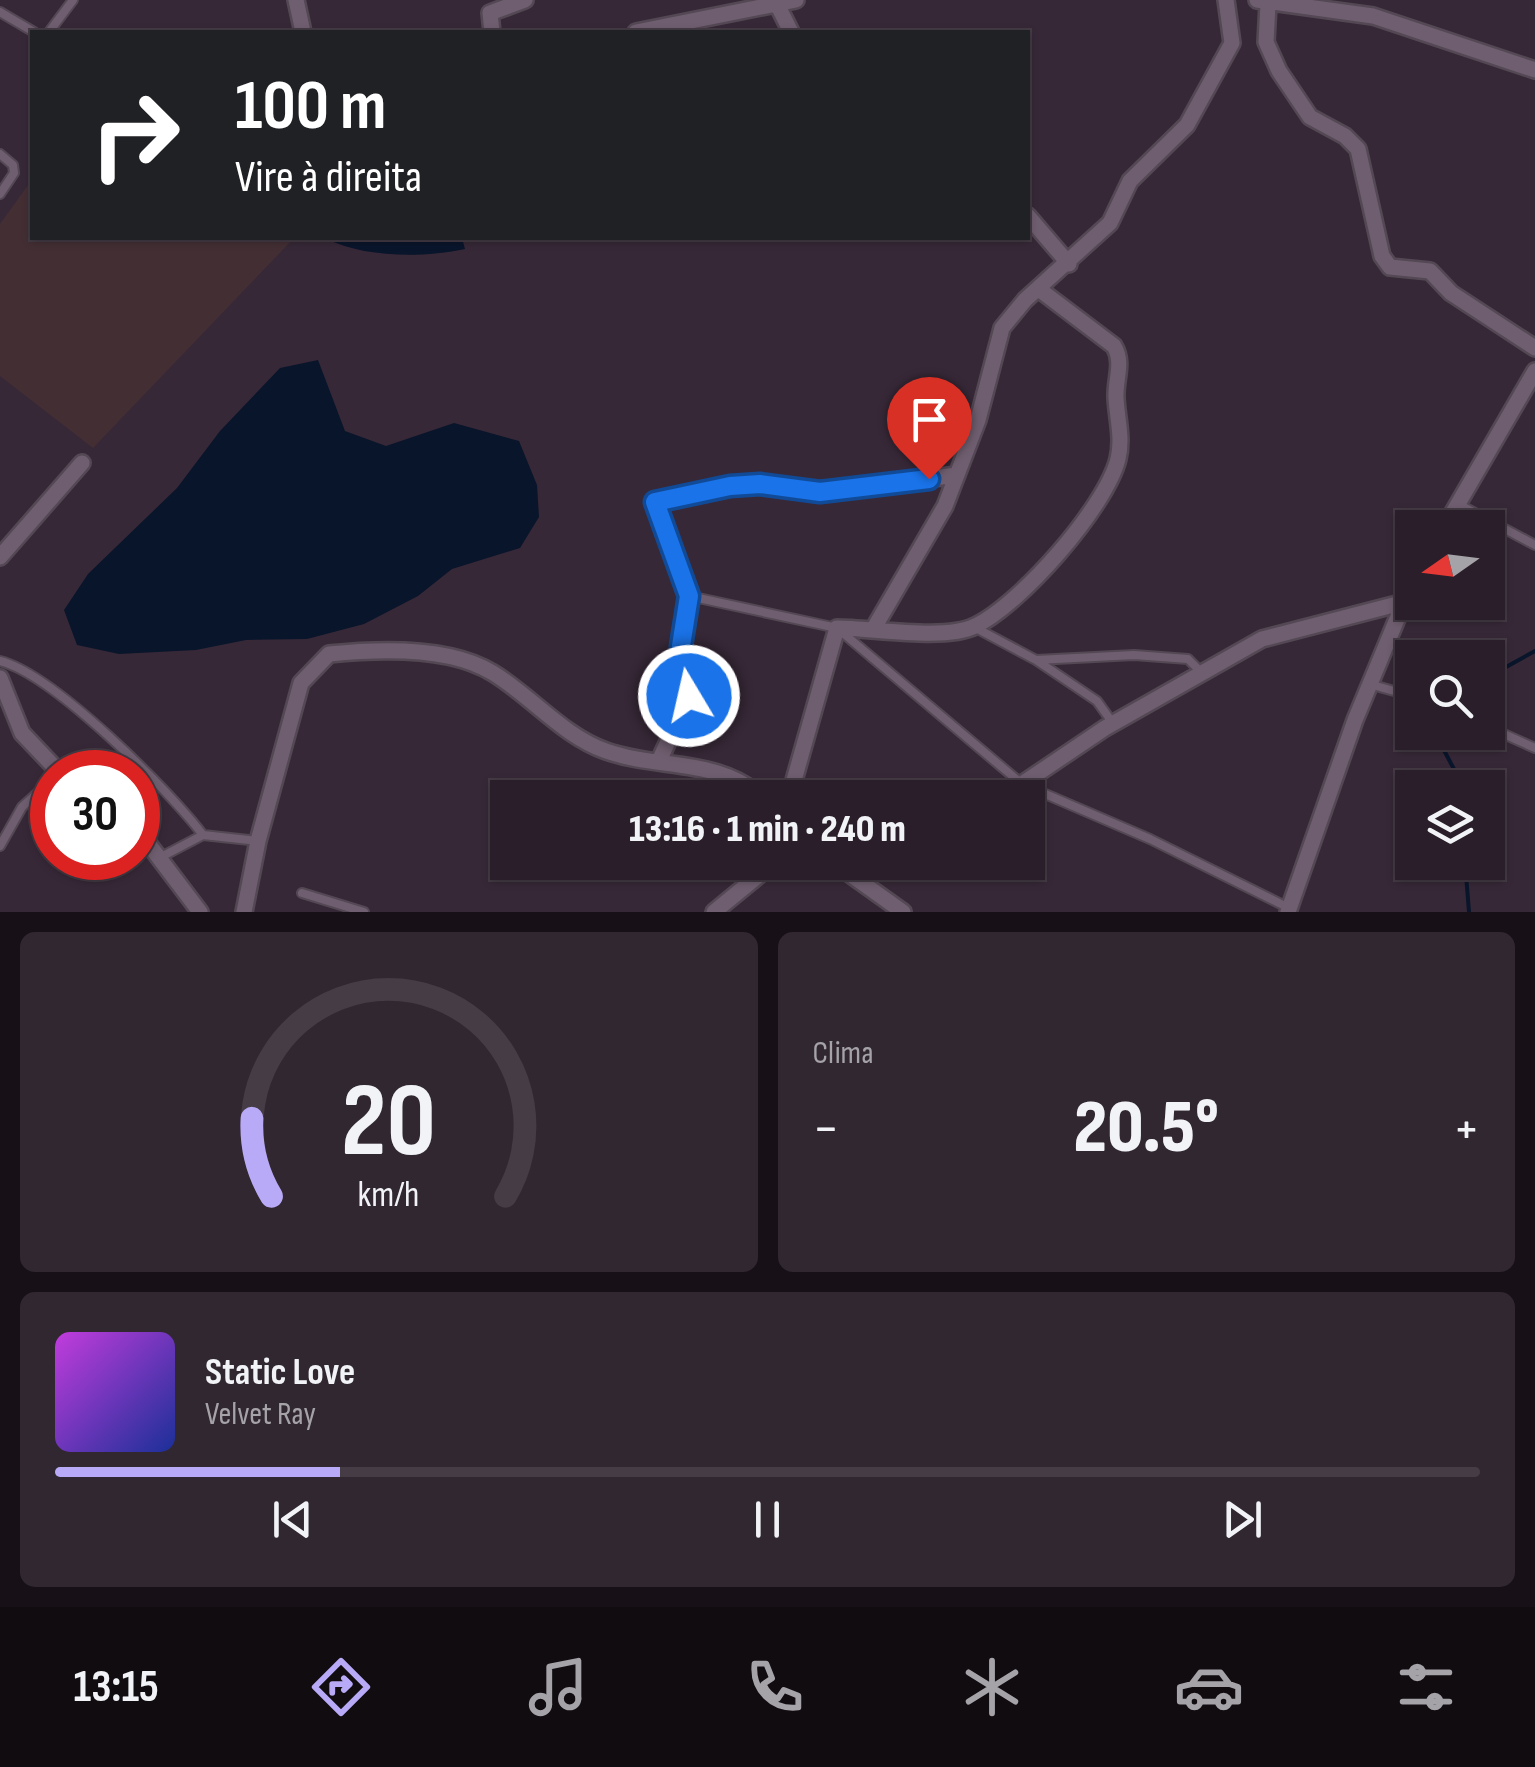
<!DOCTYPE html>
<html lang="pt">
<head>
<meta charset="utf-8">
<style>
	body { margin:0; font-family:"Sofia Sans Condensed",sans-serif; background:#312731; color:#f1f3f6; height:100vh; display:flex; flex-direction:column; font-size:38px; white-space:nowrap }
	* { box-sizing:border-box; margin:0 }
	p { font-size:32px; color:#a5a2a8 }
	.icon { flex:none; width:55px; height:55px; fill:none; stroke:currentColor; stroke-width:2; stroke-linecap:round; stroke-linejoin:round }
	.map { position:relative; height:912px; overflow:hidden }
	.details { display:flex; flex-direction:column; gap:20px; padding:20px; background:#171017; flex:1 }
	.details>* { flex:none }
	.hud { position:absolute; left:30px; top:30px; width:1000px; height:210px; border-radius:0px; box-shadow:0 2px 8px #0004,0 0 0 2px #453c46; background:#202124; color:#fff; overflow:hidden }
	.needle { width:65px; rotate:256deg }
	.controls { position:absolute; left:1395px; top:510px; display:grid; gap:20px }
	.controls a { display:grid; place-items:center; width:110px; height:110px; border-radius:0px; background:#291e29; box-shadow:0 2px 8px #0004,0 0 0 2px #453c46; font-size:50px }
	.speed { position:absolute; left:30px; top:750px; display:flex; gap:20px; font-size:50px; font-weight:700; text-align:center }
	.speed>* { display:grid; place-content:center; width:130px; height:130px; border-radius:50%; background:#291e29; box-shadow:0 2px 8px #0004,0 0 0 2px #453c46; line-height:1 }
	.speed .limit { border:15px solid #d22; background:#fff; color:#111 }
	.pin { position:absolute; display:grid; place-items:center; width:85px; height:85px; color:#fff; margin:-102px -42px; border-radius:50% 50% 50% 0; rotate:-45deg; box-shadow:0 0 10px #0007 }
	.pin .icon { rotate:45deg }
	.me { position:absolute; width:110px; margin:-55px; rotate:351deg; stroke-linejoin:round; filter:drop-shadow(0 0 8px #0008) }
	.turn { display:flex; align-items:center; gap:35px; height:210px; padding:0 40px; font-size:45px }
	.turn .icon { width:130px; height:130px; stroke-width:2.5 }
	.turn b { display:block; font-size:70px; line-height:85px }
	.big { font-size:75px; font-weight:800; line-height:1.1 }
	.details .tile { flex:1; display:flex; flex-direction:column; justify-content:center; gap:15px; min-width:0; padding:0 35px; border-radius:15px; background:#312731 }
	.details .dial { align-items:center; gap:0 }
	.dial svg { height:260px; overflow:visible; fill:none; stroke:#453c46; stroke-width:7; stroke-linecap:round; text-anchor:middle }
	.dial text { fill:#f1f3f6; stroke:none }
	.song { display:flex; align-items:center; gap:30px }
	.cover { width:120px; height:120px; border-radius:15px; background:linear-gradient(135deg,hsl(290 70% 55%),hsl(230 70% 35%)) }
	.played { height:10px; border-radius:5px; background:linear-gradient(90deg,#b9aaf7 20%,#453c46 20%) }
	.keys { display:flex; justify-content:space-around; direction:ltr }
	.heat { display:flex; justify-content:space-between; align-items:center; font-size:55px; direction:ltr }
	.details .tiles { flex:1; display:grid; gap:20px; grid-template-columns:1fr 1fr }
	.tile:last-child { grid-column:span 2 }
	.trip { position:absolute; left:490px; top:780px; width:555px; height:100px; border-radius:0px; background:#291e29; box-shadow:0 2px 8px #0004,0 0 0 2px #453c46; font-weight:800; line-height:100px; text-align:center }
	.menu { display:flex; height:160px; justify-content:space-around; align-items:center; background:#100c10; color:#a5a2a8 }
	.menu .icon { width:70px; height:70px }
	.menu .current { color:#b9aaf7 }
	.menu b { font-size:45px; color:#f1f3f6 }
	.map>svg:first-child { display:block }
	.education { fill:#432f33 }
	.water { fill:#09152b }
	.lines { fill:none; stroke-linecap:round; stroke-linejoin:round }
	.stream { stroke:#09152b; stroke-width:4 }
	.service-casing { stroke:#544854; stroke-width:12 }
	.minor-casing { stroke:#544854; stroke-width:20 }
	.service { stroke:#6f5e6f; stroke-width:8 }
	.minor { stroke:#6f5e6f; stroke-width:15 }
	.route-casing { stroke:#114b97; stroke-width:25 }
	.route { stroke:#1a73e8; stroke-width:18 }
</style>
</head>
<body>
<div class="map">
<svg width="1535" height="912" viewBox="0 0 1535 912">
	<rect width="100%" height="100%" fill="#372837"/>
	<path class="education" d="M31,181L32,238H294L93,448L0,376V224Z"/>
	<path class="water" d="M325,238H462L465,249C422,258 364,258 325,238Z
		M318,360L345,431L386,446L454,423L519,441L537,485L539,517L520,548L452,569L418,596L364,624L307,639L246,640L196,650L119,654L77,645L64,610L88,574L177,488L220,431L280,368Z"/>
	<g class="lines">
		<path class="stream" d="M1488,677L1535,651
			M1442,732L1438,739L1464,788
			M1465,862L1469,912"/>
		<defs>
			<path id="service" d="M0,12L34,32
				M49,32L73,0
				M0,154L13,165L14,173L0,194
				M1460,505L1535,545
				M689,596L837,628L1022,784L1150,839L1289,908
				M974,627L1036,660L1134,655L1188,659L1203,674
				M1036,660L1097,701L1112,722
				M0,661C53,674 169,790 203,835
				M1369,684L1412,696
				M1488,727L1535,748
				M0,846L22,807L52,780
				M161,857L203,835L258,841
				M302,893L364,912"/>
			<path id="minor" d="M296,0L303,32
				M1257,0L1373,16L1535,70
				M777,4L791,32
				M1268,4L1266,42L1279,71L1310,117L1345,136L1358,149L1382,256L1390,267L1430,271L1451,293L1535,348
				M492,32L490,13L525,0
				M636,32L796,0
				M1028,216L1069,264
				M1444,528L1535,371
				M0,557L82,463
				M874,628L945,506L978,420L1002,328L1025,300L1110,223L1130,181L1187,125L1232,43L1226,0
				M0,678L22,733L59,772
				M659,761L689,696L681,646L689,596L655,502L730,486L760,485L820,492L957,475
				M789,798L837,628C872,628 945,641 975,626C1020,605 1106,507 1118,459C1123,438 1117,418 1116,398C1115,379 1124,363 1114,346L1040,290
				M973,798L1022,784L1105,728L1262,639L1401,603
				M138,830L200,912
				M833,862L903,912
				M244,912L258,841L301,683L329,654C377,649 450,646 493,673C531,696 563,736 606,751C660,770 717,757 763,798
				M714,912L775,862
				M1288,912L1355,720L1412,583"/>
		</defs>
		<use href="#service" class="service-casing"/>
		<use href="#minor" class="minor-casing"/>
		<use href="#service" class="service"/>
		<use href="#minor" class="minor"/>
	</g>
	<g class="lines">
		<defs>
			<path id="route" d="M689,696L681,646L689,596L655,502L730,486L760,484L820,492L929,479"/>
		</defs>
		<use href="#route" class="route-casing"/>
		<use href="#route" class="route"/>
	</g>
</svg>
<div class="controls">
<a><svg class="needle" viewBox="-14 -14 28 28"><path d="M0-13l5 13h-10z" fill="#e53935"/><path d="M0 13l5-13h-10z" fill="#a5a2a8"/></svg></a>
<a><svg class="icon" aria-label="search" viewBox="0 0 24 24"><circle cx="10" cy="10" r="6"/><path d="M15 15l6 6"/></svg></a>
<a><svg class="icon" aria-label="layers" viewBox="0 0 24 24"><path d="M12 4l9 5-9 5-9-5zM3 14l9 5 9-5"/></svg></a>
</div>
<div class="speed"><div class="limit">30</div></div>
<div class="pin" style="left:929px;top:479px;background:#d93025"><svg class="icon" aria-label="arrive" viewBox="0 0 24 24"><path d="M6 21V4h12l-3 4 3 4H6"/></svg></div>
<svg class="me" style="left:689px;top:696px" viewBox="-20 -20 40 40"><circle r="17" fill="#1a73e8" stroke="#fff" stroke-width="3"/><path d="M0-11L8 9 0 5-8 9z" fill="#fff"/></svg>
<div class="trip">13:16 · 1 min · 240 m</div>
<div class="hud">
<div class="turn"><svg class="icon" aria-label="right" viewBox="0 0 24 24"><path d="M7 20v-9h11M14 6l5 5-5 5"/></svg><div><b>100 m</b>Vire à direita</div></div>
</div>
</div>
<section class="details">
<div class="tiles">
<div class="tile dial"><svg viewBox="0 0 100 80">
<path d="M14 69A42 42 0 1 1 86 69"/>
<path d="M14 69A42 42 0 0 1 8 45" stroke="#b9aaf7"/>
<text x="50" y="56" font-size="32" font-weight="700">20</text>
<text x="50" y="72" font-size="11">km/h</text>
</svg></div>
<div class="tile"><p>Clima</p>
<div class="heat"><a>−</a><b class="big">20.5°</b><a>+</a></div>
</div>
<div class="tile">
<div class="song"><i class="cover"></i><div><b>Static Love</b><p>Velvet Ray</p></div></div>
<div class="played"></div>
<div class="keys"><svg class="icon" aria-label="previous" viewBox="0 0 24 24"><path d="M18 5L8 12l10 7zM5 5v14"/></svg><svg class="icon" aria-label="pause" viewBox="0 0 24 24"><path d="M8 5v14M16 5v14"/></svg><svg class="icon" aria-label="next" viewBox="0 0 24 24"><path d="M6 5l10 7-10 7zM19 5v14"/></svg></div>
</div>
</div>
</section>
<nav class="menu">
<b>13:15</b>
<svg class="icon current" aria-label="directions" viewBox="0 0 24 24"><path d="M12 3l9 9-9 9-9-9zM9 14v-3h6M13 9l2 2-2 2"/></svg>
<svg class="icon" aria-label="music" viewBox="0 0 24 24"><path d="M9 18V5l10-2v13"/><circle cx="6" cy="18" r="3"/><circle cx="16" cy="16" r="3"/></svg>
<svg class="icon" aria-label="phone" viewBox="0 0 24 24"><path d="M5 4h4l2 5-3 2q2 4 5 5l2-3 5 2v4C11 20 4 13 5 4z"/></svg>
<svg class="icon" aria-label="climate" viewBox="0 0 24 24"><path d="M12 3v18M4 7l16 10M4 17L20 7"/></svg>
<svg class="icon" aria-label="car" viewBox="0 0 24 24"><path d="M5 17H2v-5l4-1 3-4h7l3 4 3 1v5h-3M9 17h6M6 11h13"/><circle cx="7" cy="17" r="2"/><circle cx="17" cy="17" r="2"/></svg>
<svg class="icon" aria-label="filters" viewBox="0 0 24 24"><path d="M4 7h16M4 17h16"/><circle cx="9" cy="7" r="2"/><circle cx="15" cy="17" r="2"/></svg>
</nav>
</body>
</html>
